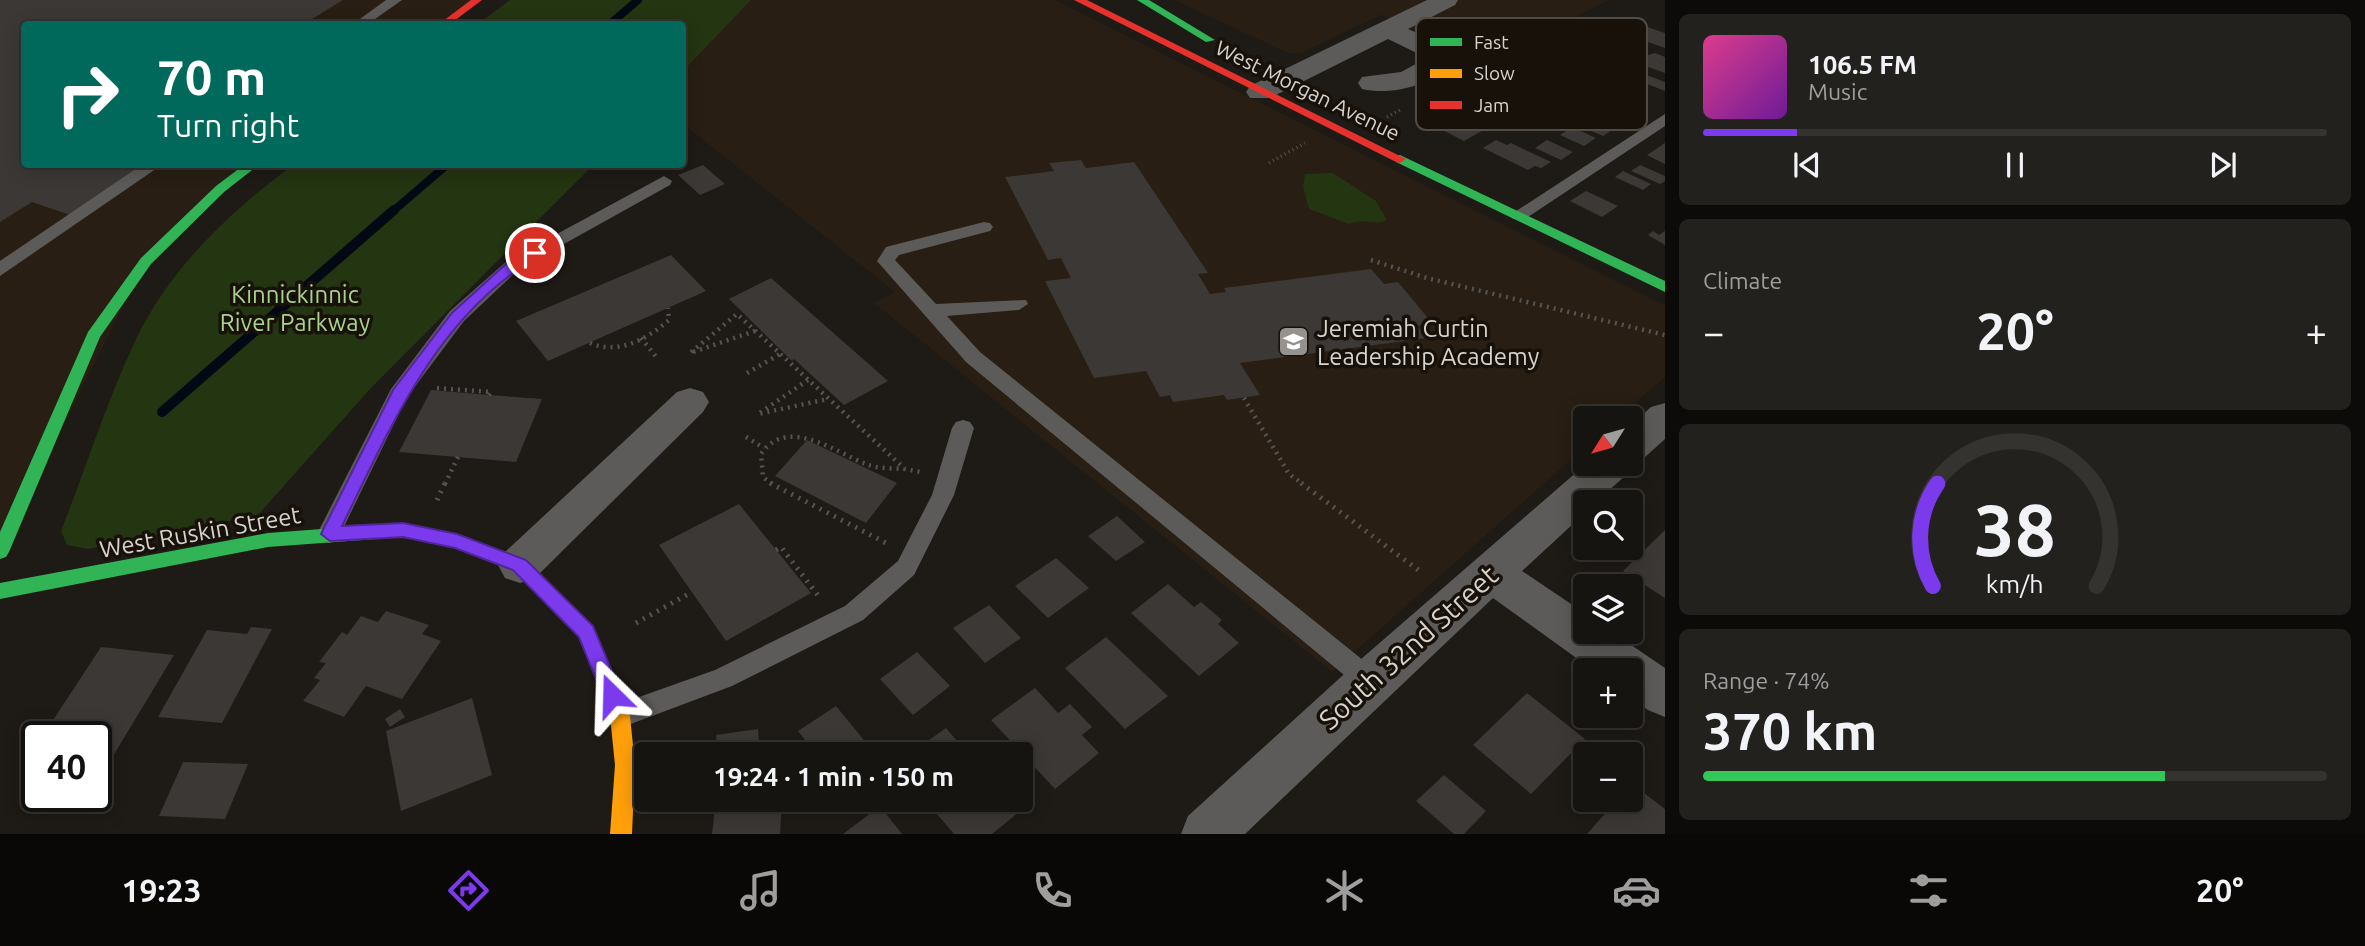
<!DOCTYPE html>
<html lang="en">
<head>
<meta charset="utf-8">
<style>
	body { margin:0; font-family:Ubuntu,sans-serif; background:#23211e; color:#f1f3f6; height:100vh; display:flex; flex-direction:column; font-size:26px; white-space:nowrap }
	* { box-sizing:border-box; margin:0 }
	p { font-size:23px; color:#9e9e9f }
	.icon { flex:none; width:38px; height:38px; fill:none; stroke:currentColor; stroke-width:2; stroke-linecap:round; stroke-linejoin:round }
	.map { position:relative; flex:1; overflow:hidden }
	.drawer { display:flex; flex-direction:column; gap:14px; padding:14px; background:#0c0b09; width:700px }
	.drawer>* { flex:none }
	.top-card { position:absolute; left:21px; top:21px; width:665px; height:147px; border-radius:7px; box-shadow:0 4px 18px #0003,0 0 0 2px #353330; background:#00695c; color:#fff; overflow:hidden }
	.needle { width:46px; rotate:233deg }
	.tools { position:absolute; left:1573px; top:406px; display:grid; gap:14px }
	.tools a { display:grid; place-items:center; width:70px; height:70px; border-radius:7px; background:#161410; box-shadow:0 4px 18px #0003,0 0 0 2px #353330; font-size:35px }
	.speed { position:absolute; left:21px; top:721px; display:flex; gap:14px; font-size:35px; font-weight:700; text-align:center }
	.speed>* { display:grid; place-content:center; width:91px; height:91px; border-radius:50%; background:#161410; box-shadow:0 4px 18px #0003,0 0 0 2px #353330; line-height:1 }
	.speed .limit { border:4px solid #111; border-radius:10px; background:#fff; color:#111 }
	.pin { position:absolute; display:grid; place-items:center; width:60px; height:60px; color:#fff; margin:-30px; border:4px solid #fff; border-radius:50%; box-shadow:0 2px 7px #0007 }
	.me { position:absolute; width:77px; margin:-38px; rotate:338deg; stroke-linejoin:round; filter:drop-shadow(0 0 5px #0008) }
	.turn { display:flex; align-items:center; gap:24px; height:147px; padding:0 21px; font-size:32px }
	.turn .icon { width:91px; height:91px; stroke-width:2.5 }
	.turn b { display:block; font-size:49px; line-height:60px }
	.big { font-size:52px; font-weight:700; line-height:1.1 }
	.drawer .widget { flex:1; display:flex; flex-direction:column; justify-content:center; gap:10px; min-width:0; padding:0 24px; border-radius:10px; background:#23211e }
	.drawer .dial { align-items:center; gap:0 }
	.dial svg { height:182px; overflow:visible; fill:none; stroke:#353330; stroke-width:7; stroke-linecap:round; text-anchor:middle }
	.dial text { fill:#f1f3f6; stroke:none }
	.song { display:flex; align-items:center; gap:21px }
	.cover { width:84px; height:84px; border-radius:10px; background:linear-gradient(135deg,hsl(330 70% 55%),hsl(280 70% 35%)) }
	.played { height:7px; border-radius:4px; background:linear-gradient(90deg,#7c3aed 15%,#353330 15%) }
	.keys { display:flex; justify-content:space-around; direction:ltr }
	.heat { display:flex; justify-content:space-between; align-items:center; font-size:38px; direction:ltr }
	.charge { height:10px; border-radius:5px; background:linear-gradient(90deg,#34c759 74%,#353330 0) }
	.trip { position:absolute; left:634px; top:742px; width:399px; height:70px; border-radius:7px; background:#161410; box-shadow:0 4px 18px #0003,0 0 0 2px #353330; font-weight:700; line-height:70px; text-align:center }
	.dock { display:flex; height:112px; justify-content:space-around; align-items:center; background:#090806; color:#9e9e9f }
	.dock .icon { width:49px; height:49px }
	.dock .on { color:#7c3aed }
	.dock b { font-size:32px; color:#f1f3f6 }
	main { display:flex; flex:1; min-height:0 }
	.map>svg:first-child { display:block }
	.built { fill:#281e13 }
	.green { fill:#243512 }
	.lines { fill:none; stroke-linecap:round; stroke-linejoin:round }
	.stream-far1 { stroke:#030815; stroke-width:8 }
	.stream { stroke:#030815; stroke-width:10 }
	.building { fill:#3c3835 }
	.path-far2 { stroke:#565452; stroke-width:3.5; stroke-dasharray:1 3.5; stroke-linecap:butt }
	.path-far1 { stroke:#565452; stroke-width:4.5; stroke-dasharray:2 5; stroke-linecap:butt }
	.path { stroke:#565452; stroke-width:5; stroke-dasharray:2 6; stroke-linecap:butt }
	.lane { fill:#5d5b59; fill-rule:evenodd }
	.street { fill:#5d5b59; fill-rule:evenodd }
	.fast { fill:#30b455; fill-rule:evenodd }
	.slow { fill:#ff9f0a; fill-rule:evenodd }
	.jam { fill:#e5322d; fill-rule:evenodd }
	.route { fill:#7c3aed; stroke:#51269a; stroke-width:2 }
	.labels { text-anchor:middle; dominant-baseline:central; stroke-width:7; stroke-linejoin:round; paint-order:stroke }
	.far-street-label { font-size:21px; fill:#d6d2cd; stroke:#17110a }
	.park-label { font-size:24px; fill:#aad38a; stroke:#17110a }
	.poi-label { font-size:24px; fill:#d6d2cd; stroke:#17110a; text-anchor:start }
	.street-label { font-size:24px; fill:#d6d2cd; stroke:#17110a }
	.near-street-label { font-size:28px; fill:#d6d2cd; stroke:#17110a }
	.key { fill:#17110a; stroke:#504b44; stroke-width:2 }
	.key-label { font-size:19px; fill:#d6d2cd }
</style>
</head>
<body>
<main>
<div class="map">
<svg width="1665" height="834" viewBox="0 0 1665 834">
	<rect width="100%" height="100%" fill="#1e1a16"/>
	<path class="built" d="M0,0H477L444,24H24V164L254,165L146,261L0,552Z
		M748,0H1055L1665,306V377L1618,418H1586L1585,447L1332,672L874,303L895,292L683,124L682,67Z
		M1174,0H1609L1489,61L1381,15L1301,53H1288Z"/>
	<path class="green" d="M510,0H751L683,71L682,24H478Z
		M293,165H593L370,389L258,515L88,549L67,545L61,531C86,468 108,397 137,337C172,266 231,211 293,165Z
		M1333,173L1376,201L1387,220C1375,226 1363,218 1349,224L1309,209L1303,187L1305,174Z"/>
	<g class="lines">
		<path class="stream-far1" d="M610,24L638,0
			M392,212L448,164"/>
		<path class="stream" d="M162,412L394,210"/>
	</g>
	<path class="building" d="M0,0H343L304,24H24V164H148L70,215L32,202L0,222Z
		M1620,18L1665,33V48L1606,27Z
		M1655,53L1665,57V73L1640,64L1646,59L1641,57Z
		M1641,73L1665,82V91L1632,78Z
		M1437,104L1487,128L1464,141L1415,116Z
		M1584,115L1615,128L1603,136L1573,123Z
		M1572,127L1596,138L1584,146L1560,135Z
		M1496,140L1507,145L1511,143L1551,162L1541,168L1535,166L1528,170L1483,148Z
		M1547,140L1573,152L1561,160L1535,148Z
		M1665,143V164L1647,155Z
		M1081,160L1086,168L1134,162L1208,273L1198,274L1210,294L1226,292L1224,288L1371,269L1384,284L1398,282L1433,324L1418,326L1427,338L1240,363L1260,395L1227,400L1224,395L1173,402L1170,395L1160,397L1146,371L1094,378L1045,281L1071,278L1061,258L1048,260L1005,177L1054,171L1049,163Z
		M703,165L725,184L700,195L678,175Z
		M1640,165L1665,176V181L1660,184L1631,171Z
		M1623,171L1651,184L1643,190L1615,177Z
		M1586,191L1618,206L1602,217L1570,201Z
		M1653,231L1659,235L1665,231V245L1648,235Z
		M671,255L706,291L548,361L516,321Z
		M771,278L888,381L844,405L794,359L792,361L729,299Z
		M431,390L489,395L542,399L516,462L399,452Z
		M807,440L897,483L866,523L775,476Z
		M739,504L811,593L726,641L659,545Z
		M1117,516L1145,542L1116,561L1088,536Z
		M1665,530V598L1623,571Z
		M1056,558L1089,588L1048,618L1015,586Z
		M1168,584L1194,607L1201,602L1222,620L1218,624L1239,643L1199,676L1131,613Z
		M989,605L1021,638L985,663L953,628Z
		M386,611L429,625L422,634L441,641L402,699L366,686L344,717L303,701L320,680L314,678L326,663L319,662L342,632L347,635L361,616L378,622Z
		M251,627L272,629L222,723L158,717L207,630L247,634Z
		M1106,637L1168,696L1125,729L1065,668Z
		M101,647L174,655L107,766L96,765V737H42Z
		M917,652L950,686L913,715L880,679Z
		M1035,688L1058,713L1070,704L1092,727L1082,735L1099,753L1055,789L991,720Z
		M1527,693L1585,739L1531,794L1473,745Z
		M472,698L492,775L401,811L386,731Z
		M836,706L868,745L855,754H816L798,731Z
		M400,709L405,717L390,727L385,719Z
		M946,728L968,754H909Z
		M758,729L760,754H718L716,735Z
		M183,762L248,764L225,819L159,816Z
		M1444,775L1486,811L1464,834H1454L1416,801Z
		M96,783L110,785L96,808L66,805L72,796H96Z
		M1631,783L1665,809V834H1587L1617,800H1631Z
		M716,800L782,802L780,834H712Z
		M925,800H1008L1019,812L992,834H954Z
		M880,806L902,834H843Z"/>
	<g class="lines">
		<path class="path-far2" d="M1465,75L1488,63L1564,95L1618,125
			M1387,117L1402,109
			M1269,163L1305,143"/>
		<path class="path-far1" d="M1371,260L1427,278L1665,335
			M755,331L690,353L737,314L905,469L920,472
			M641,338L658,359
			M590,343C619,355 647,339 669,320L668,308
			M747,373L780,354
			M808,380L758,414L828,399
			M437,388L491,392L489,395
			M1244,398L1289,474L1303,484
			M746,437L764,448
			M445,484L458,457
			M772,484L763,477L761,454C787,415 837,453 866,464C878,469 891,468 904,469"/>
		<path class="path" d="M770,483L886,543
			M1301,483L1421,572
			M437,500L445,483
			M776,550L781,547L820,598
			M636,623L692,592"/>
		<path class="lane" d="M386,0H402L368,24H353Z
			M1665,114V126L1525,219H1513L1510,215Z
			M143,164H163L0,276V261Z
			M664,176L672,181L670,185L519,269L464,321L407,397L337,541L329,543L321,541L317,534L391,389L450,311L507,261Z
			M984,222L990,223L993,227L990,231L899,255L895,260L936,304L1026,300L1028,304L1019,310L947,316L980,352L1379,673L1383,681L1379,689L1370,693L1361,689L966,362L877,261L886,247Z
			M963,420L970,422L974,428L954,495L914,575L863,620L732,686L620,728L611,725L607,716L611,707L715,670L845,606L898,561L932,495L952,428L956,422Z"/>
		<path class="street" d="M1427,0H1458L1455,5L1408,29L1444,44L1454,59C1436,85 1392,96 1362,89L1358,83L1362,77L1401,72L1427,58L1388,39L1270,98H1250L1246,92L1250,86Z
			M690,388L703,392L709,402L703,412L535,578L520,583L505,578L498,565L505,552L677,392Z
			M1665,403V439L1645,457L1631,462V425L1651,407Z
			M1631,462L1632,464L1626,475L1596,502H1586V512L1522,571L1586,614V632H1612L1665,668V717L1648,710L1631,698V670H1593L1493,598L1245,834H1181L1188,816L1353,666L1586,464Z"/>
		<path class="fast" d="M1137,0H1149L1215,40L1206,42Z
			M1400,155L1665,281V292L1396,162V156Z
			M245,164H260L224,192L151,264L100,337L9,552L6,557L0,559V532L88,332L141,258L216,186Z
			M403,523L457,534L526,560L580,613L582,619L580,625L573,627L566,625L514,570L455,548L403,537L268,547L0,599V583L268,533Z"/>
		<path class="slow" d="M573,611L580,613L593,626L630,716L635,765L632,834H610L615,765L610,716L579,637L564,619L566,613Z"/>
		<path class="jam" d="M471,0H482L450,24H439Z
			M1074,0H1087L1406,159L1400,163L1396,162Z"/>
	</g>
	<path class="route" d="M535,249L541,253L539,256C438,314 391,426 342,526L403,523L457,534L526,560L593,626L622,695L619,701L612,704L605,701L579,637L513,570L455,548L403,537L330,541L321,534L393,390L452,313L508,262Z"/>
	<defs>
		<symbol id="school-square" viewBox="-11 -11 22 22"><rect x="-9" y="-9" width="18" height="18" rx="4" fill="#96928d" stroke="#17110a"/><path d="M0-5L7-2L0 1L-7-2ZM-4 1L0 2.5L4 1V4Q0 6-4 4Z" fill="#fff"/></symbol>
	</defs>
	<g fill-rule="evenodd">
		<use href="#school-square" x="1276" y="324" width="35" height="35"/>
	</g>
	<g class="labels">
		<g class="far-street-label">
			<text transform="translate(1308 90) rotate(26)">West Morgan Avenue</text>
		</g>
		<g class="park-label">
			<text x="295" y="294">Kinnickinnic<tspan x="295" dy="28">River Parkway</tspan></text>
		</g>
		<g class="poi-label">
			<text x="1317" y="328">Jeremiah Curtin<tspan x="1317" dy="28">Leadership Academy</tspan></text>
		</g>
		<g class="street-label">
			<text transform="translate(200 532) rotate(-10)">West Ruskin Street</text>
		</g>
		<g class="near-street-label">
			<text transform="translate(1408 647) rotate(-42)">South 32nd Street</text>
		</g>
	</g>
	<rect x="1416" y="18" width="231" height="112" rx="10" class="key"/>
	<rect x="1430" y="38" width="32" height="8" fill="#30b455"/>
	<rect x="1430" y="69" width="32" height="9" fill="#ff9f0a"/>
	<rect x="1430" y="101" width="32" height="8" fill="#e5322d"/>
	<g class="key-label">
		<text x="1474" y="49">Fast</text>
		<text x="1474" y="80">Slow</text>
		<text x="1474" y="112">Jam</text>
	</g>
</svg>
<div class="tools">
<a><svg class="needle" viewBox="-14 -14 28 28"><path d="M0-13l5 13h-10z" fill="#e53935"/><path d="M0 13l5-13h-10z" fill="#9e9e9f"/></svg></a>
<a><svg class="icon" aria-label="search" viewBox="0 0 24 24"><circle cx="10" cy="10" r="6"/><path d="M15 15l6 6"/></svg></a>
<a><svg class="icon" aria-label="layers" viewBox="0 0 24 24"><path d="M12 4l9 5-9 5-9-5zM3 14l9 5 9-5"/></svg></a>
<a>+</a>
<a>−</a>
</div>
<div class="speed"><div class="limit">40</div></div>
<div class="pin" style="left:535px;top:253px;background:#d93025"><svg class="icon" aria-label="arrive" viewBox="0 0 24 24"><path d="M6 21V4h12l-3 4 3 4H6"/></svg></div>
<svg class="me" style="left:612px;top:695px" viewBox="-20 -20 40 40"><path d="M0-17L14 15 0 8-14 15z" fill="#7c3aed" stroke="#fff" stroke-width="4"/></svg>
<div class="trip">19:24 · 1 min · 150 m</div>
<div class="top-card">
<div class="turn"><svg class="icon" aria-label="right" viewBox="0 0 24 24"><path d="M7 20v-9h11M14 6l5 5-5 5"/></svg><div><b>70 m</b>Turn right</div></div>
</div>
</div>
<section class="drawer">
<div class="widget">
<div class="song"><i class="cover"></i><div><b>106.5 FM</b><p>Music</p></div></div>
<div class="played"></div>
<div class="keys"><svg class="icon" aria-label="previous" viewBox="0 0 24 24"><path d="M18 5L8 12l10 7zM5 5v14"/></svg><svg class="icon" aria-label="pause" viewBox="0 0 24 24"><path d="M8 5v14M16 5v14"/></svg><svg class="icon" aria-label="next" viewBox="0 0 24 24"><path d="M6 5l10 7-10 7zM19 5v14"/></svg></div>
</div>
<div class="widget"><p>Climate</p>
<div class="heat"><a>−</a><b class="big">20°</b><a>+</a></div>
</div>
<div class="widget dial"><svg viewBox="0 0 100 80">
<path d="M14 69A42 42 0 1 1 86 69"/>
<path d="M14 69A42 42 0 0 1 16 24" stroke="#7c3aed"/>
<text x="50" y="56" font-size="32" font-weight="700">38</text>
<text x="50" y="72" font-size="11">km/h</text>
</svg></div>
<div class="widget"><p>Range · 74%</p><b class="big">370 km</b><div class="charge"></div></div>
</section>
</main>
<nav class="dock">
<b>19:23</b>
<svg class="icon on" aria-label="directions" viewBox="0 0 24 24"><path d="M12 3l9 9-9 9-9-9zM9 14v-3h6M13 9l2 2-2 2"/></svg>
<svg class="icon" aria-label="music" viewBox="0 0 24 24"><path d="M9 18V5l10-2v13"/><circle cx="6" cy="18" r="3"/><circle cx="16" cy="16" r="3"/></svg>
<svg class="icon" aria-label="phone" viewBox="0 0 24 24"><path d="M5 4h4l2 5-3 2q2 4 5 5l2-3 5 2v4C11 20 4 13 5 4z"/></svg>
<svg class="icon" aria-label="climate" viewBox="0 0 24 24"><path d="M12 3v18M4 7l16 10M4 17L20 7"/></svg>
<svg class="icon" aria-label="car" viewBox="0 0 24 24"><path d="M5 17H2v-5l4-1 3-4h7l3 4 3 1v5h-3M9 17h6M6 11h13"/><circle cx="7" cy="17" r="2"/><circle cx="17" cy="17" r="2"/></svg>
<svg class="icon" aria-label="filters" viewBox="0 0 24 24"><path d="M4 7h16M4 17h16"/><circle cx="9" cy="7" r="2"/><circle cx="15" cy="17" r="2"/></svg>
<b>20°</b>
</nav>
</body>
</html>
